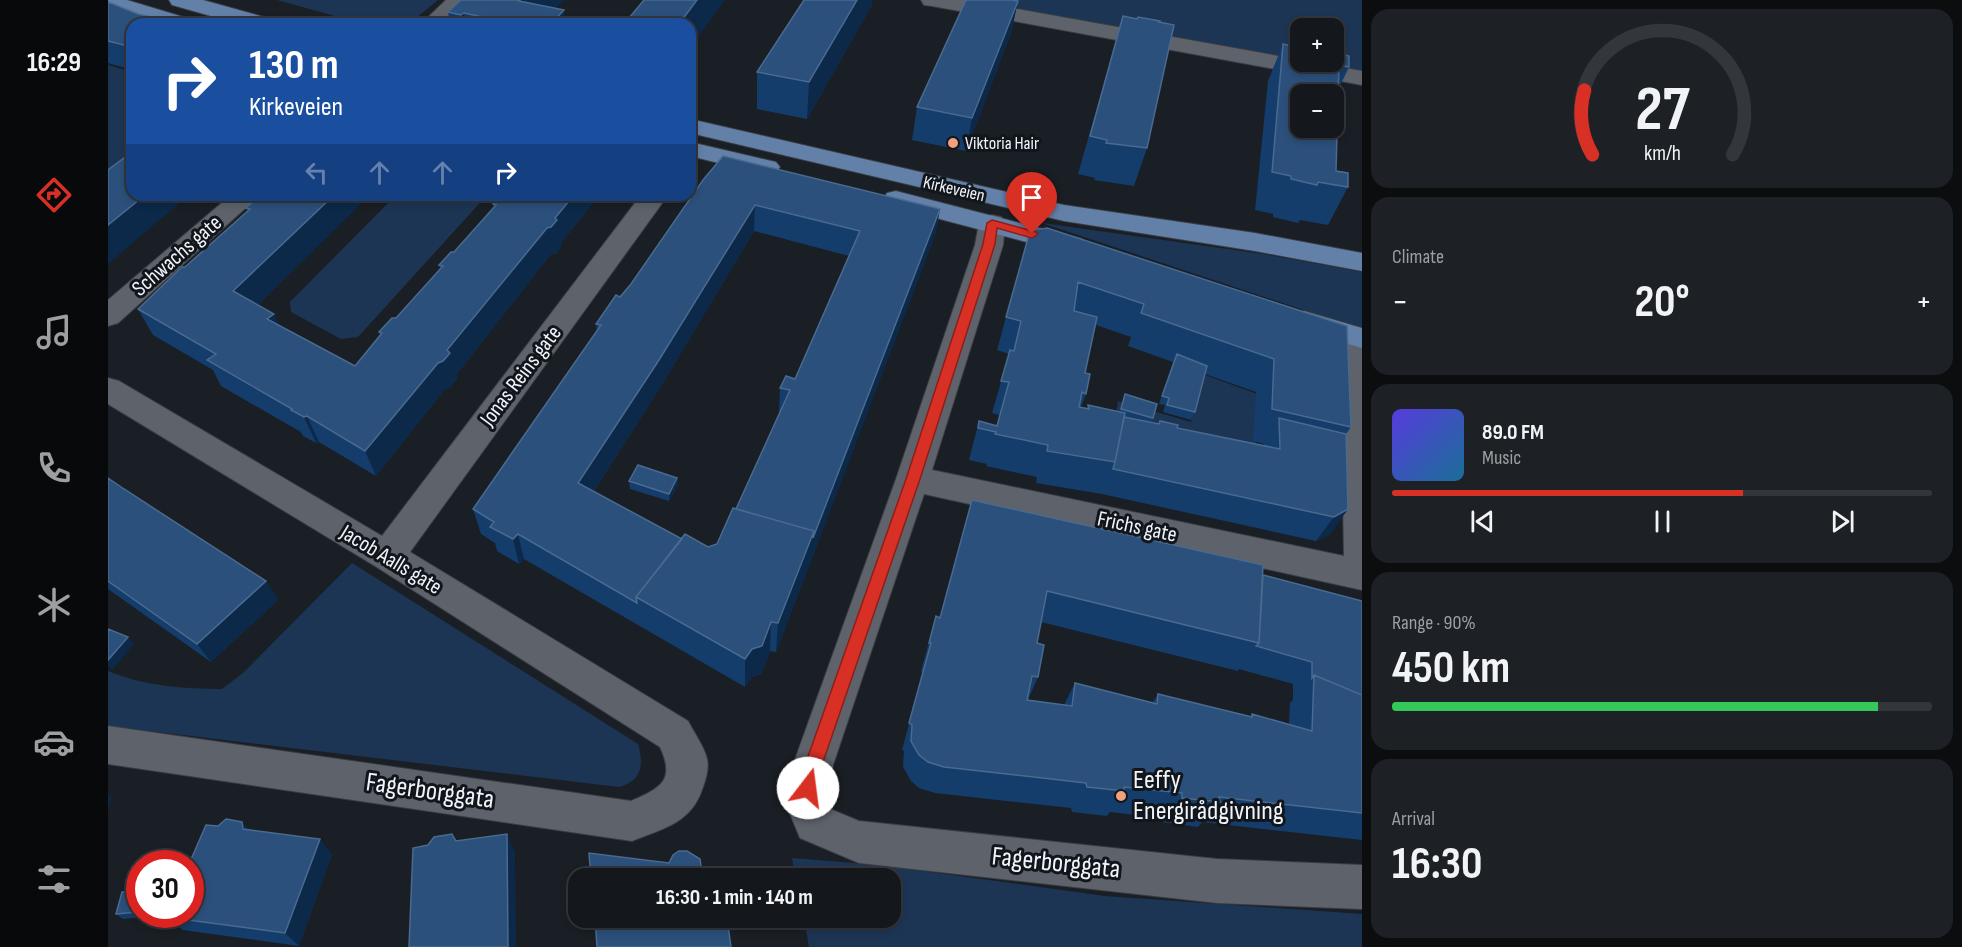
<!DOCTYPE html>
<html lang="en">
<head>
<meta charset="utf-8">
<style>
	body { margin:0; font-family:"Sofia Sans Condensed",sans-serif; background:#1d2025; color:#f1f3f6; height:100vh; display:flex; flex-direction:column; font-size:22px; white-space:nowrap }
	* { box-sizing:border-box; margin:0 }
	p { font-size:20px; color:#9d9fa3 }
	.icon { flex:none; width:33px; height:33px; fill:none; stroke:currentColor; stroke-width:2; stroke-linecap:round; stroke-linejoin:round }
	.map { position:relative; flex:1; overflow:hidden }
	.side { display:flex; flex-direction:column; gap:9px; padding:9px; background:#0b0d0f; width:600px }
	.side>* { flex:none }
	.hud { position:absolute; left:18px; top:18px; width:570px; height:183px; border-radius:18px; box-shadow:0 3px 9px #0003,0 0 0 2px #33363b; background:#1a4fa0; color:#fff; overflow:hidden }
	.controls { position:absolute; left:1182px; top:18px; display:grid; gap:12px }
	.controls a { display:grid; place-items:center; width:54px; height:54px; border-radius:12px; background:#14171c; box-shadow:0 3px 9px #0003,0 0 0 2px #33363b; font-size:30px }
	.speed { position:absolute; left:18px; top:850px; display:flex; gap:12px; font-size:30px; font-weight:700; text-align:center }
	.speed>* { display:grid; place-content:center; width:78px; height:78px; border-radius:50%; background:#14171c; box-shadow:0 3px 9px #0003,0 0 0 2px #33363b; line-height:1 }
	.speed .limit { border:9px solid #d22; background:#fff; color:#111 }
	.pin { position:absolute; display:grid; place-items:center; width:51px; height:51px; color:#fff; margin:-62px -26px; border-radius:50% 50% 50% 0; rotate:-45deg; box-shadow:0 0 6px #0007 }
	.pin .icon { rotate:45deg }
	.me { position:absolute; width:66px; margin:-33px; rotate:15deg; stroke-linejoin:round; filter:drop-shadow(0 0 4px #0008) }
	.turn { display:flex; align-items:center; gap:21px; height:126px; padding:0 24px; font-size:27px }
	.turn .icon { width:78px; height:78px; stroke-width:2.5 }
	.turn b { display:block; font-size:42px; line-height:51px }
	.lanes { display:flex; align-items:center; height:57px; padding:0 24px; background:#0003; justify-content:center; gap:30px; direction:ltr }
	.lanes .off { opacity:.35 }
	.big { font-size:45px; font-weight:700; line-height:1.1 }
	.side .card { flex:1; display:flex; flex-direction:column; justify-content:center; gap:9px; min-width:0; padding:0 21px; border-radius:18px; background:#1d2025 }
	.side .dial { align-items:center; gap:0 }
	.dial svg { height:156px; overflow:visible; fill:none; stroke:#33363b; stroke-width:7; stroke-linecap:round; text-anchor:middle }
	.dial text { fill:#f1f3f6; stroke:none }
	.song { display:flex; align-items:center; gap:18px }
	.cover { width:72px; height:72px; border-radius:9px; background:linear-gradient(135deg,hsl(250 70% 55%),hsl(200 70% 35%)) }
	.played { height:6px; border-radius:3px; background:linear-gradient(90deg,#d93025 65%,#33363b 65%) }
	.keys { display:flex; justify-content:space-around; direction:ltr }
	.heat { display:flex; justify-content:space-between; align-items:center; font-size:33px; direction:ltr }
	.charge { height:9px; border-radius:4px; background:linear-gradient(90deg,#34c759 90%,#33363b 0) }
	.trip { position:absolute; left:460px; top:868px; width:333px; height:60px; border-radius:18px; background:#14171c; box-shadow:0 3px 9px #0003,0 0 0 2px #33363b; font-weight:700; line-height:60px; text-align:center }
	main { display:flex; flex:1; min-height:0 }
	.menu { display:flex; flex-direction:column; width:108px; justify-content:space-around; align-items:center; background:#08090b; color:#9d9fa3 }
	.menu .icon { width:42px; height:42px }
	.menu .selected { color:#d93025 }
	.menu b { font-size:27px; color:#f1f3f6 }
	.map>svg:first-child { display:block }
	.green { fill:#1d3554; fill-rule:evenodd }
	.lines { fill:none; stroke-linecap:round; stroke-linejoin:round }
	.minor-casing { stroke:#3a3d42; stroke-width:2 }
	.primary-casing { stroke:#3a3d42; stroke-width:2 }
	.minor { fill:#5e636b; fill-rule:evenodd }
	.primary { fill:#6380a8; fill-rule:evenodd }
	.wall { fill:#143d6c; fill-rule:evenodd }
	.shaded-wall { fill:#0c2949 }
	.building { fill:#2b507b; stroke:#4a6a8f; stroke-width:1.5; fill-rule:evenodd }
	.route { fill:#d93025; stroke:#8d1f18; stroke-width:1.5 }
	.poi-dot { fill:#f1a17c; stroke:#11161c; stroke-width:2 }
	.labels { text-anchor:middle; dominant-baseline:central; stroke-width:6; stroke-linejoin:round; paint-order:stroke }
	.far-poi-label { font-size:18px; fill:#f1f4f9; stroke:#11161c; text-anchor:start }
	.far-street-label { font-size:18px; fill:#f1f4f9; stroke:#11161c }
	.street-label { font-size:22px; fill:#f1f4f9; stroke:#11161c }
	.near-poi-label { font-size:27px; fill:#f1f4f9; stroke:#11161c; text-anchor:start }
	.near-street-label { font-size:27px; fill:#f1f4f9; stroke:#11161c }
</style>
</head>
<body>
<main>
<nav class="menu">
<b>16:29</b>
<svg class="icon selected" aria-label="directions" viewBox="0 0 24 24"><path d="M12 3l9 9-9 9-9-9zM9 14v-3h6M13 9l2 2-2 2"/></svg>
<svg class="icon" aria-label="music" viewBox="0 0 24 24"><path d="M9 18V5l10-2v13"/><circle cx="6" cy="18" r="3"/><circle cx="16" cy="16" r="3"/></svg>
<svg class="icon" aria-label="phone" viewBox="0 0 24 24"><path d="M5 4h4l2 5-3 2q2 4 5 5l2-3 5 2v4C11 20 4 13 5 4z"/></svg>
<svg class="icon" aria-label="climate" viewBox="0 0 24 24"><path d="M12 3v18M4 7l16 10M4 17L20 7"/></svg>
<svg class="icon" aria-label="car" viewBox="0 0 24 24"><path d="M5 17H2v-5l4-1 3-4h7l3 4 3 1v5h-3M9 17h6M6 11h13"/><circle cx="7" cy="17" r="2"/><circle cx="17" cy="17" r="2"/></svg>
<svg class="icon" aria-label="filters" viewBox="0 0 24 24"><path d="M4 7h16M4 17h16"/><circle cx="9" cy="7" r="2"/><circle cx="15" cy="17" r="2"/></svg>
</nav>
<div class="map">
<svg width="1254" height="947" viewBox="0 0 1254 947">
	<rect width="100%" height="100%" fill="#1a1f25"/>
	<path class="green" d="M169,0H330L301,24H256Z
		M832,0H1254V78ZM1192,28H1226V62H1192Z
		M0,65L24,72V170L0,189Z
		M288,195H379L250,337L233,339L183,312L182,302Z
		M934,223L1155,254L1254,272V327L1223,319Z
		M1097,375L1152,395L1148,446L1004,442L1010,401L1083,422Z
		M244,563L530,744C536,765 534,781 511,787L0,726V671C36,686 76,689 114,689L135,673Z
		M684,858L770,865L997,896L1254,914V947H701L696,918H783V879H688Z"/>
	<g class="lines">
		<defs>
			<path id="minor" d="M338,0H361L337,24H313Z
				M813,0H859L1254,71V85L824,6L816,5Z
				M123,195H152L10,323L0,326V300Z
				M533,195H560L302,552L580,721C586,733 596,746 599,759C601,768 598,779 595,787C584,823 556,828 524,841L0,764V726L523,801C552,788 568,781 552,747L267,566L0,404V378L11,381L274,536Z
				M884,215L893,217L897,223L895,245L824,470L1236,556L1232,337L1237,330L1247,327L1254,329V590L816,494L725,765L720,804L722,809L751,821L1109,859L1254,865V909L1109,903L751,863L692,838L678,804L685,765L788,479L867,245L871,223L875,217Z"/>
			<path id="primary" d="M0,0H19L82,19L85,24H51L0,8Z
				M61,0H95L163,19L166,24H131L64,5Z
				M582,119L956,205L1147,233L1254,253V271L1147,251L956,221L582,133Z
				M582,142L668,162L672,167L668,172L659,175L582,156Z
				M788,191L974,239L978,245L974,251L964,254L779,205L775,199L779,193Z
				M1196,311L1254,328V348L1186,328L1181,321L1186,314Z"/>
		</defs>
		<use href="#minor" class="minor-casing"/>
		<use href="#primary" class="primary-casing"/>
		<use href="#minor" class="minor"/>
		<use href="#primary" class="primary"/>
	</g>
	<path class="wall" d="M353,0H456L447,8L458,24H342L340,12Z
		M910,1L903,33L858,151L804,140L809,107Z
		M0,2L24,24V70L0,63Z
		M764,5L699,119L649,109V72Z
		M1015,16L1029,19L1039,148L1026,186L986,180L987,178L970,174Z
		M1175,44L1189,47L1190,45L1226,62L1241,67L1230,90L1228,171L1240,187L1220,225L1192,220L1190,223L1165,217V214L1147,210L1160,81Z
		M595,180L832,209L827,235L668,652L662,651L653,674L644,677L637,687L416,559L411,564L389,551L387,543L373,534L365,509L489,332L488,324L523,284ZM646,231L741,256L687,379L672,388L671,414L628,509L609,544L600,547L574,539L486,491L553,386Z
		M393,195H491L453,243V246L448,254H443L348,375L349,379L342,387L337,389L268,476L211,442L208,443L195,436L193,432L113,386L105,370L45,335L30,309L139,211L138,208L147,200L150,305L171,325L247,366L272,335L271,332L288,318L332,268L331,265L346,252L386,208L385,204Z
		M939,228L1239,326L1243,427L1238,434L1240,509L1222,534L1208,541L994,494L928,483L929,477L878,466L879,464L861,460L871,421L889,425L891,415L884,413L901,354L889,350L898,317ZM988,325L1023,337L1020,346L1065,362L1051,404L1057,405L1055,412L1083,420L1087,412L1097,374L1148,392L1145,441L1156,444V446L1069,428L1052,421L1050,424L1043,422L1045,418L1017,394L1011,412L980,405L979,408L973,407L978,394L977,373Z
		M0,478L16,489L158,581L170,600L103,662L0,589Z
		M569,478L570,485L561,501L522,489L521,481Z
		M864,500L1254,601V840L1094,822L1090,827L1054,822V818L1002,812L999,816L964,812L963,808L827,793L811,788L803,781L795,767L796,751L794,750L815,672L813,671L828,616L832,618ZM933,622L1130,671L1131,669L1185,684V700L1182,703L1181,724L1144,714L1142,717L1050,694L1044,703L967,683L956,705L920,700L930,677L929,643Z
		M142,830L224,854L191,946L75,930L58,917Z
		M32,891V915H37V917L15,919L8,914Z"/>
	<path class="shaded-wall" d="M412,0H456L431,24L411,1Z
		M589,0H617L582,48V24H571Z
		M749,0H764V5L699,119L701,82Z
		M910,1L903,33L858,151L864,118Z
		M456,10L458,24H443Z
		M356,13L358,24H355L353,15Z
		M37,195H81L0,264V225Z
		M226,195H262L138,317L125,291Z
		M466,195H491L453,243V246L448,254H443L348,375L349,379L342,387L337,389L268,476L257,451Z
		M647,205L646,231L553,386L475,508L470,483Z
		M832,209L827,235L703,562L705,538Z
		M166,314L177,340L159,319Z
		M199,416L211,442L208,443L196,417Z
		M569,478L570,485L561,501V494Z
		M1240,509L1222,534L1208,541L1226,517Z
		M706,531L703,562L668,652L670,623Z
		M410,534L416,559L411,564L405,539Z
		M158,581L170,600L103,662L89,644Z
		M663,622L662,651L653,674L644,677L637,687V659Z
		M20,637L26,644L4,670L0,666V660Z
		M0,793L3,798L0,810Z
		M134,822L148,837L135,829Z
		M399,834L407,853L408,947H400Z
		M212,839L224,854L191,946L177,933Z"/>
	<path class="building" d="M353,0H412L411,1L456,10L443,24H406L356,13L353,15L340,12Z
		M536,0H589L571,24H516Z
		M696,0H749L701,82L649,72Z
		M858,0H904L910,1L864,118L809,107Z
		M0,2L30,14L71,24H24V47L0,41Z
		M1015,16L1029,19L1030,17L1052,21L1051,22L1066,25L1039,148L998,143L999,140L982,136Z
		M1175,44L1190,47V45H1192V62H1226V52L1241,56V67L1231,65L1228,171L1240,173V187L1210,182L1209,185L1183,179V176L1164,172ZM1192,94H1226V128H1192Z
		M24,152V195H37L0,225V170Z
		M615,156L832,209L705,538L706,531L628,509L682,390L672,388L678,376L687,379L752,231L647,205L551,360L470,483L574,539L528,597L529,603L410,534L405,539L382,527L386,522L365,509L493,325L488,324L508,295L512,297L523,284L595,180Z
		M158,195H226L125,291L166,314L159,319L247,366L274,333L271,332L284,318H288L335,266L331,265L343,252H346L388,205L385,204L393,195H466L447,218L449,220L443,227L439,228L339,350L342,353L335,361L330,363L257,451L199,416L196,417L183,410L184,409L99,360L108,354L30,309L74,267H77L142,209L138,208L147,200L151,201Z
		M939,228L1239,326L1243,427L1164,409L1166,359L1033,313L1036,304L970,282L966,311L989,317L977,373L982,374L978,394L974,392L971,407L981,409L980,405L1017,413L1007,462L939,451L940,445L887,434L888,432L870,428L871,421L889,426L901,382L893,381L902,350L906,351L913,321L898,317L922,231Z
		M1069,354L1099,366L1087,412L1059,405L1061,398L1054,396Z
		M1017,394L1049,404L1045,418L1013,409Z
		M1016,417L1051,424L1052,421L1070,425L1069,428L1172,449L1171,418L1238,434L1240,509L1226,517L1005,469L1007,462Z
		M530,465L569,478L561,494L521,481Z
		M0,478L16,489L158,581L89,644L0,581Z
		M864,500L1155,565L1151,643L939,591L929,643L936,645L930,677L924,676L919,700L964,706L967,683L1049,704L1050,694L1144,717V714L1204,731L1206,675L1254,695V813L1111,797L1112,802L1074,798V793L1016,787V791L979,787L978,783L836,767L820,762L811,755L803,741L804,725L801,723L823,643H821L828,616L832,618Z
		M625,508L706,531L670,623L663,622L654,646L644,649L637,659L528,597L577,534L600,547L609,544Z
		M1155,575L1254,601V695L1206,675L1204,678V662L1148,646L1151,643Z
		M0,629L20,637L0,660Z
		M118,819L134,822L135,829L212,839L177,933L58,917V915H82V864H81L98,825L110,826Z
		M344,834L348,841L399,834L400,947H301L305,848L320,845L326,837Z
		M571,851H579L592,859L595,879H483L481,853L561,863L565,855Z
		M32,891V907L30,912L8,914L14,892Z
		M487,918H619L623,947H489Z"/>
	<path class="route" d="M884,220L928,232L930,234L924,238L889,228L887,244L812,479L714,765L706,794L700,796L694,794L691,788L697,765L798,479L875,244L879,223Z"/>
	<g class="poi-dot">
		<circle cx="845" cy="143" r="6"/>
		<circle cx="1013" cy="796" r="6"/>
	</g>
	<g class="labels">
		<g class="far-poi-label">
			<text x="857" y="143">Viktoria Hair</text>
		</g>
		<g class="far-street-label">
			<text transform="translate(846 189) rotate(13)">Kirkeveien</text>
		</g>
		<g class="street-label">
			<text transform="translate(69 256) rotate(-41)">Schwachs gate</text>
			<text transform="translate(413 376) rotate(-53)">Jonas Reins gate</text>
			<text transform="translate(1029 527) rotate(12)">Frichs gate</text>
			<text transform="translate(283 560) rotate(31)">Jacob Aalls gate</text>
		</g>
		<g class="near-poi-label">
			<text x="1025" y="780">Eeffy<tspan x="1025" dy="31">Energirådgivning</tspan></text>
		</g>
		<g class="near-street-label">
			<text transform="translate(322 791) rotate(8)">Fagerborggata</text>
			<text transform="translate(948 863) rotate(6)">Fagerborggata</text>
		</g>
	</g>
</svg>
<div class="controls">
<a>+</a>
<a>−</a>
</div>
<div class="speed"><div class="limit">30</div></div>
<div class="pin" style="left:924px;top:234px;background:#d93025"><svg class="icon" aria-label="arrive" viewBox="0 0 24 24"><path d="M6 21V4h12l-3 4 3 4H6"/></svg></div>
<svg class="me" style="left:700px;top:788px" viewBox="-20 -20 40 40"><circle r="19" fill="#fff"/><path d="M0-13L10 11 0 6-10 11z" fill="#d93025"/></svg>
<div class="trip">16:30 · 1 min · 140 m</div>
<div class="hud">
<div class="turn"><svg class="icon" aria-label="right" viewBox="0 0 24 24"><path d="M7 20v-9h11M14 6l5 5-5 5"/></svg><div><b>130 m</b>Kirkeveien</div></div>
<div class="lanes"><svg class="icon off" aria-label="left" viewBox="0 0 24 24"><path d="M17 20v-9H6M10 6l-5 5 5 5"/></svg><svg class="icon off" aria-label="ahead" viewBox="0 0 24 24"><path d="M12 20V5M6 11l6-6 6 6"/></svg><svg class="icon off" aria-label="ahead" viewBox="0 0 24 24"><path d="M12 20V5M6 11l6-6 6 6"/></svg><svg class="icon" aria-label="right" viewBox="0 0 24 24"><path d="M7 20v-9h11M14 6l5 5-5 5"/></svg></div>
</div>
</div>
<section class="side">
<div class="card dial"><svg viewBox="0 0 100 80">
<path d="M14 69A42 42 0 1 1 86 69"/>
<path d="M14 69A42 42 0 0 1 10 36" stroke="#d93025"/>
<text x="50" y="56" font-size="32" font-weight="700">27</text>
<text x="50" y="72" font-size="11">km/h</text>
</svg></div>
<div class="card"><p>Climate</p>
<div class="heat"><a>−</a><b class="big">20°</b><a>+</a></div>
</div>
<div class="card">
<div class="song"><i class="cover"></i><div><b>89.0 FM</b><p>Music</p></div></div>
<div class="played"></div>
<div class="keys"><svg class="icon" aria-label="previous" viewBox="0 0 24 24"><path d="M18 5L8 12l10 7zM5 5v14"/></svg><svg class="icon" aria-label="pause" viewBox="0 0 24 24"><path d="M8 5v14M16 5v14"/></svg><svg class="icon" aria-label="next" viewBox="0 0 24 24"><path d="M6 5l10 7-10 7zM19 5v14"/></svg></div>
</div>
<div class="card"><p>Range · 90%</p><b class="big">450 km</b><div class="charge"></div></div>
<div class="card"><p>Arrival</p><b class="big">16:30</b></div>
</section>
</main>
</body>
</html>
